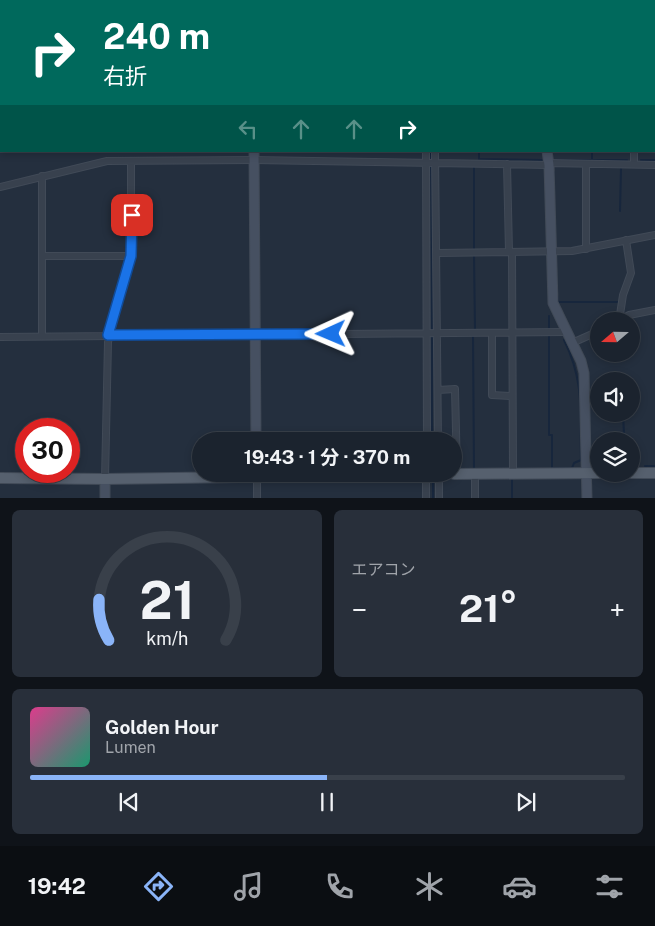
<!DOCTYPE html>
<html lang="ja">
<head>
<meta charset="utf-8">
<style>
	body { margin:0; font-family:"Public Sans","Noto Sans JP",sans-serif; background:#282f3a; color:#f1f3f6; height:100vh; display:flex; flex-direction:column; font-size:19px; white-space:nowrap }
	* { box-sizing:border-box; margin:0 }
	p { font-size:16px; color:#a0a4aa }
	.icon { flex:none; width:28px; height:28px; fill:none; stroke:currentColor; stroke-width:2; stroke-linecap:round; stroke-linejoin:round }
	.map { position:relative; height:498px; overflow:hidden }
	.details { display:flex; flex-direction:column; gap:12px; padding:12px; background:#0f1319; flex:1 }
	.details>* { flex:none }
	.banner { position:absolute; left:0px; top:0px; width:655px; height:152px; box-shadow:0 2px 8px #0003,0 0 0 1px #39404a; background:#00695c; color:#fff; overflow:hidden }
	.needle { width:32px; rotate:250deg }
	.tools { position:absolute; left:590px; top:312px; display:grid; gap:10px }
	.tools a { display:grid; place-items:center; width:50px; height:50px; border-radius:50%; background:#1b232e; box-shadow:0 2px 8px #0003,0 0 0 1px #39404a; font-size:25px }
	.speed { position:absolute; left:15px; top:418px; display:flex; gap:10px; font-size:25px; font-weight:700; text-align:center }
	.speed>* { display:grid; place-content:center; width:65px; height:65px; border-radius:50%; background:#1b232e; box-shadow:0 2px 8px #0003,0 0 0 1px #39404a; line-height:1 }
	.speed .limit { border:8px solid #d22; background:#fff; color:#111 }
	.pin { position:absolute; display:grid; place-items:center; width:42px; height:42px; color:#fff; margin:-21px; border-radius:10px; box-shadow:0 2px 8px #0006 }
	.me { position:absolute; width:55px; margin:-28px; rotate:269deg; stroke-linejoin:round; filter:drop-shadow(0 0 4px #0008) }
	.turn { display:flex; align-items:center; gap:18px; height:105px; padding:0 20px; font-size:22px }
	.turn .icon { width:65px; height:65px; stroke-width:2.5 }
	.turn b { display:block; font-size:35px; line-height:42px }
	.lanes { display:flex; align-items:center; height:48px; padding:0 20px; background:#0003; justify-content:center; gap:25px; direction:ltr }
	.lanes .off { opacity:.35 }
	.big { font-size:38px; font-weight:700; line-height:1.1 }
	.details .tile { flex:1; display:flex; flex-direction:column; justify-content:center; gap:8px; min-width:0; padding:0 18px; border-radius:8px; background:#282f3a }
	.details .dial { align-items:center; gap:0 }
	.dial svg { height:130px; overflow:visible; fill:none; stroke:#39404a; stroke-width:7; stroke-linecap:round; text-anchor:middle }
	.dial text { fill:#f1f3f6; stroke:none }
	.song { display:flex; align-items:center; gap:15px }
	.cover { width:60px; height:60px; border-radius:8px; background:linear-gradient(135deg,hsl(330 70% 55%),hsl(160 70% 35%)) }
	.played { height:5px; border-radius:2px; background:linear-gradient(90deg,#8ab4f8 50%,#39404a 50%) }
	.keys { display:flex; justify-content:space-around; direction:ltr }
	.heat { display:flex; justify-content:space-between; align-items:center; font-size:28px; direction:ltr }
	.details .tiles { flex:1; display:grid; gap:12px; grid-template-columns:1fr 1fr }
	.tile:last-child { grid-column:span 2 }
	.trip { position:absolute; left:192px; top:432px; width:270px; height:50px; border-radius:25px; background:#1b232e; box-shadow:0 2px 8px #0003,0 0 0 1px #39404a; font-weight:700; line-height:50px; text-align:center }
	.dock { display:flex; height:80px; justify-content:space-around; align-items:center; background:#0b0e12; color:#a0a4aa }
	.dock .icon { width:35px; height:35px }
	.dock .on { color:#8ab4f8 }
	.dock b { font-size:22px; color:#f1f3f6 }
	.map>svg:first-child { display:block }
	.lines { fill:none; stroke-linecap:round; stroke-linejoin:round }
	.stream { stroke:#17263c; stroke-width:2 }
	.street-casing { stroke:#414a57; stroke-width:8 }
	.secondary-casing { stroke:#414a57; stroke-width:11 }
	.primary-casing { stroke:#414a57; stroke-width:12 }
	.street { stroke:#38414e; stroke-width:6 }
	.secondary { stroke:#465061; stroke-width:9 }
	.primary { stroke:#56606e; stroke-width:10 }
	.route-casing { stroke:#114b97; stroke-width:12 }
	.route { stroke:#1a73e8; stroke-width:9 }
</style>
</head>
<body>
<div class="map">
<svg width="655" height="499" viewBox="0 0 655 499">
	<rect width="100%" height="100%" fill="#242f3e"/>
	<g class="lines">
		<path class="stream" d="M331,0L336,1
			M654,10H655
			M431,151L432,331
			M479,151V159L542,160
			M592,151V160
			M555,160H627
			M641,160H655
			M474,168V249
			M554,172V194
			M620,211L621,169
			M474,255L475,329
			M557,295L558,302H619
			M549,316V328
			M549,335V435H552V468H572L574,463L581,460C580,414 585,382 564,340
			M432,336V441
			M473,336L474,469
			M623,414L624,434
			M624,438V441
			M645,466H654
			M433,476V499
			M512,478V499"/>
		<defs>
			<path id="street" d="M351,0L353,1
				M462,0V1
				M632,0V1
				M654,3H655
				M0,121H1
				M426,151L427,441
				M435,151L438,441
				M634,151V164
				M549,163L655,165
				M507,164L509,252
				M586,164V249
				M0,187L107,161L254,160L549,165
				M512,252L513,473
				M438,253L572,251L655,235
				M43,256H131
				M619,321L623,295L631,273L626,240
				M619,321L629,315L655,310
				M492,333V395L512,396
				M42,336V176
				M0,337L566,332
				M572,343L599,331
				M438,390L455,389L457,473
				M426,474V499
				M439,474V499
				M257,476V499
				M105,479L108,342L131,256V161
				M475,499V473"/>
			<path id="secondary" d="M253,0V1
				M510,0L511,1
				M254,151L256,441
				M547,151L549,165L553,303L581,361L584,373L587,499
				M105,479V499"/>
			<path id="primary" d="M631,473H655
				M454,474L599,473
				M0,478L105,479L431,474"/>
		</defs>
		<use href="#street" class="street-casing"/>
		<use href="#secondary" class="secondary-casing"/>
		<use href="#primary" class="primary-casing"/>
		<use href="#street" class="street"/>
		<use href="#secondary" class="secondary"/>
		<use href="#primary" class="primary"/>
	</g>
	<g class="lines">
		<defs>
			<path id="route" d="M132,215L131,256L108,335L331,334"/>
		</defs>
		<use href="#route" class="route-casing"/>
		<use href="#route" class="route"/>
	</g>
</svg>
<div class="tools">
<a><svg class="needle" viewBox="-14 -14 28 28"><path d="M0-13l5 13h-10z" fill="#e53935"/><path d="M0 13l5-13h-10z" fill="#a0a4aa"/></svg></a>
<a><svg class="icon" aria-label="sound" viewBox="0 0 24 24"><path d="M4 9h4l5-4v14l-5-4H4zM17 9q2 3 0 6"/></svg></a>
<a><svg class="icon" aria-label="layers" viewBox="0 0 24 24"><path d="M12 4l9 5-9 5-9-5zM3 14l9 5 9-5"/></svg></a>
</div>
<div class="speed"><div class="limit">30</div></div>
<div class="pin" style="left:132px;top:215px;background:#d93025"><svg class="icon" aria-label="arrive" viewBox="0 0 24 24"><path d="M6 21V4h12l-3 4 3 4H6"/></svg></div>
<svg class="me" style="left:331px;top:334px" viewBox="-20 -20 40 40"><path d="M0-17L14 15 0 8-14 15z" fill="#1a73e8" stroke="#fff" stroke-width="4"/></svg>
<div class="trip">19:43 · 1 分 · 370 m</div>
<div class="banner">
<div class="turn"><svg class="icon" aria-label="right" viewBox="0 0 24 24"><path d="M7 20v-9h11M14 6l5 5-5 5"/></svg><div><b>240 m</b>右折</div></div>
<div class="lanes"><svg class="icon off" aria-label="left" viewBox="0 0 24 24"><path d="M17 20v-9H6M10 6l-5 5 5 5"/></svg><svg class="icon off" aria-label="ahead" viewBox="0 0 24 24"><path d="M12 20V5M6 11l6-6 6 6"/></svg><svg class="icon off" aria-label="ahead" viewBox="0 0 24 24"><path d="M12 20V5M6 11l6-6 6 6"/></svg><svg class="icon" aria-label="right" viewBox="0 0 24 24"><path d="M7 20v-9h11M14 6l5 5-5 5"/></svg></div>
</div>
</div>
<section class="details">
<div class="tiles">
<div class="tile dial"><svg viewBox="0 0 100 80">
<path d="M14 69A42 42 0 1 1 86 69"/>
<path d="M14 69A42 42 0 0 1 8 44" stroke="#8ab4f8"/>
<text x="50" y="56" font-size="32" font-weight="700">21</text>
<text x="50" y="72" font-size="11">km/h</text>
</svg></div>
<div class="tile"><p>エアコン</p>
<div class="heat"><a>−</a><b class="big">21°</b><a>+</a></div>
</div>
<div class="tile">
<div class="song"><i class="cover"></i><div><b>Golden Hour</b><p>Lumen</p></div></div>
<div class="played"></div>
<div class="keys"><svg class="icon" aria-label="previous" viewBox="0 0 24 24"><path d="M18 5L8 12l10 7zM5 5v14"/></svg><svg class="icon" aria-label="pause" viewBox="0 0 24 24"><path d="M8 5v14M16 5v14"/></svg><svg class="icon" aria-label="next" viewBox="0 0 24 24"><path d="M6 5l10 7-10 7zM19 5v14"/></svg></div>
</div>
</div>
</section>
<nav class="dock">
<b>19:42</b>
<svg class="icon on" aria-label="directions" viewBox="0 0 24 24"><path d="M12 3l9 9-9 9-9-9zM9 14v-3h6M13 9l2 2-2 2"/></svg>
<svg class="icon" aria-label="music" viewBox="0 0 24 24"><path d="M9 18V5l10-2v13"/><circle cx="6" cy="18" r="3"/><circle cx="16" cy="16" r="3"/></svg>
<svg class="icon" aria-label="phone" viewBox="0 0 24 24"><path d="M5 4h4l2 5-3 2q2 4 5 5l2-3 5 2v4C11 20 4 13 5 4z"/></svg>
<svg class="icon" aria-label="climate" viewBox="0 0 24 24"><path d="M12 3v18M4 7l16 10M4 17L20 7"/></svg>
<svg class="icon" aria-label="car" viewBox="0 0 24 24"><path d="M5 17H2v-5l4-1 3-4h7l3 4 3 1v5h-3M9 17h6M6 11h13"/><circle cx="7" cy="17" r="2"/><circle cx="17" cy="17" r="2"/></svg>
<svg class="icon" aria-label="filters" viewBox="0 0 24 24"><path d="M4 7h16M4 17h16"/><circle cx="9" cy="7" r="2"/><circle cx="15" cy="17" r="2"/></svg>
</nav>
</body>
</html>
